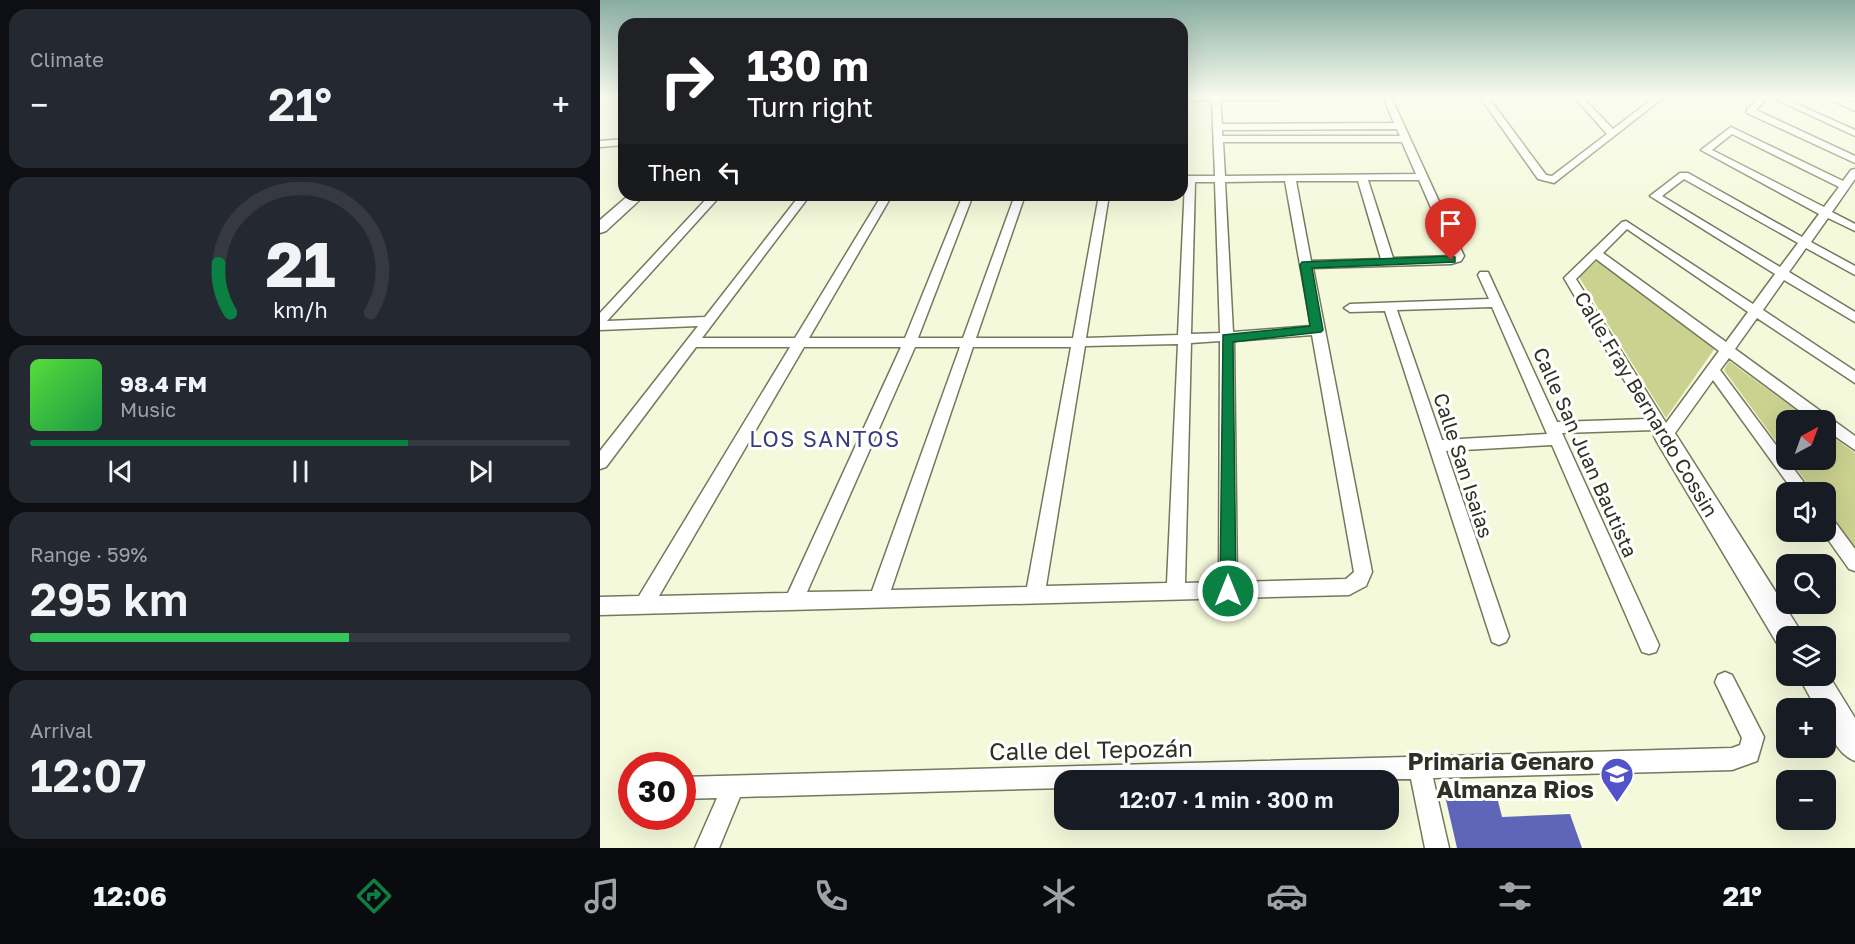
<!DOCTYPE html>
<html lang="en">
<head>
<meta charset="utf-8">
<style>
	body { margin:0; font-family:"Golos Text",sans-serif; background:#242831; color:#f1f3f6; height:100vh; display:flex; flex-direction:column; font-size:22px; white-space:nowrap }
	* { box-sizing:border-box; margin:0 }
	p { font-size:20px; color:#9ea1a6 }
	.icon { flex:none; width:33px; height:33px; fill:none; stroke:currentColor; stroke-width:2; stroke-linecap:round; stroke-linejoin:round }
	.map { position:relative; flex:1; overflow:hidden }
	.side { display:flex; flex-direction:column; gap:9px; padding:9px; background:#0d0f14; width:600px }
	.side>* { flex:none }
	.banner { position:absolute; left:18px; top:18px; width:570px; height:183px; border-radius:18px; box-shadow:0 6px 24px #0002; background:#202124; color:#fff; overflow:hidden }
	.needle { width:39px; rotate:41deg }
	.controls { position:absolute; left:1176px; top:410px; display:grid; gap:12px }
	.controls a { display:grid; place-items:center; width:60px; height:60px; border-radius:12px; background:#171b24; box-shadow:0 6px 24px #0002; font-size:30px }
	.speed { position:absolute; left:18px; top:752px; display:flex; gap:12px; font-size:30px; font-weight:700; text-align:center }
	.speed>* { display:grid; place-content:center; width:78px; height:78px; border-radius:50%; background:#171b24; box-shadow:0 6px 24px #0002; line-height:1 }
	.speed .limit { border:9px solid #d22; background:#fff; color:#111 }
	.pin { position:absolute; display:grid; place-items:center; width:51px; height:51px; color:#fff; margin:-62px -26px; border-radius:50% 50% 50% 0; rotate:-45deg; box-shadow:0 0 6px #0007 }
	.pin .icon { rotate:45deg }
	.me { position:absolute; width:66px; margin:-33px; rotate:0deg; stroke-linejoin:round; filter:drop-shadow(0 0 4px #0008) }
	.turn { display:flex; align-items:center; gap:21px; height:126px; padding:0 30px; font-size:27px }
	.turn .icon { width:78px; height:78px; stroke-width:2.5 }
	.turn b { display:block; font-size:42px; line-height:51px }
	.then { display:flex; align-items:center; height:57px; padding:0 30px; background:#0003; gap:12px; font-size:22px }
	.big { font-size:45px; font-weight:600; line-height:1.1 }
	.side .tile { flex:1; display:flex; flex-direction:column; justify-content:center; gap:9px; min-width:0; padding:0 21px; border-radius:18px; background:#242831 }
	.side .dial { align-items:center; gap:0 }
	.dial svg { height:156px; overflow:visible; fill:none; stroke:#363941; stroke-width:7; stroke-linecap:round; text-anchor:middle }
	.dial text { fill:#f1f3f6; stroke:none }
	.song { display:flex; align-items:center; gap:18px }
	.cover { width:72px; height:72px; border-radius:9px; background:linear-gradient(135deg,hsl(110 70% 55%),hsl(140 70% 35%)) }
	.played { height:6px; border-radius:3px; background:linear-gradient(90deg,#0b8043 70%,#363941 70%) }
	.keys { display:flex; justify-content:space-around; direction:ltr }
	.heat { display:flex; justify-content:space-between; align-items:center; font-size:33px; direction:ltr }
	.charge { height:9px; border-radius:4px; background:linear-gradient(90deg,#34c759 59%,#363941 0) }
	.trip { position:absolute; left:454px; top:770px; width:345px; height:60px; border-radius:18px; background:#171b24; box-shadow:0 6px 24px #0002; font-weight:600; line-height:60px; text-align:center }
	.tab-bar { display:flex; height:96px; justify-content:space-around; align-items:center; background:#090b0e; color:#9ea1a6 }
	.tab-bar .icon { width:42px; height:42px }
	.tab-bar .selected { color:#0b8043 }
	.tab-bar b { font-size:27px; color:#f1f3f6 }
	main { display:flex; flex:1; min-height:0 }
	.map>svg:first-child { display:block }
	.green { fill:#cbd28f }
	.building { fill:#5f66ba }
	.lines { fill:none; stroke-linecap:round; stroke-linejoin:round }
	.street-casing { stroke:#74785c; stroke-width:3 }
	.secondary-casing { stroke:#74785c; stroke-width:3 }
	.street { fill:#fff; fill-rule:evenodd }
	.secondary { fill:#fff; fill-rule:evenodd }
	.route { fill:#0b8043; stroke:#07532c; stroke-width:1.5 }
	.labels { text-anchor:middle; dominant-baseline:central; stroke-width:6; stroke-linejoin:round; paint-order:stroke }
	.street-label { font-size:20px; fill:#2f3125; stroke:#fff }
	.quarter-label { font-size:22px; letter-spacing:1.5px; fill:#393d79; stroke:#fff }
	.near-street-label { font-size:24px; fill:#2f3125; stroke:#fff }
	.near-poi-label { font-size:24px; font-weight:bold; fill:#2f3125; stroke:#fff; text-anchor:end }
</style>
</head>
<body>
<main>
<section class="side">
<div class="tile"><p>Climate</p>
<div class="heat"><a>−</a><b class="big">21°</b><a>+</a></div>
</div>
<div class="tile dial"><svg viewBox="0 0 100 80">
<path d="M14 69A42 42 0 1 1 86 69"/>
<path d="M14 69A42 42 0 0 1 8 44" stroke="#0b8043"/>
<text x="50" y="56" font-size="32" font-weight="700">21</text>
<text x="50" y="72" font-size="11">km/h</text>
</svg></div>
<div class="tile">
<div class="song"><i class="cover"></i><div><b>98.4 FM</b><p>Music</p></div></div>
<div class="played"></div>
<div class="keys"><svg class="icon" aria-label="previous" viewBox="0 0 24 24"><path d="M18 5L8 12l10 7zM5 5v14"/></svg><svg class="icon" aria-label="pause" viewBox="0 0 24 24"><path d="M8 5v14M16 5v14"/></svg><svg class="icon" aria-label="next" viewBox="0 0 24 24"><path d="M6 5l10 7-10 7zM19 5v14"/></svg></div>
</div>
<div class="tile"><p>Range · 59%</p><b class="big">295 km</b><div class="charge"></div></div>
<div class="tile"><p>Arrival</p><b class="big">12:07</b></div>
</section>
<div class="map">
<svg width="1255" height="848" viewBox="0 0 1255 848">
	<rect width="100%" height="100%" fill="#f5f9db"/>
	<path class="green" d="M998,260L1115,348L1066,418L979,277Z
		M1129,361L1210,420H1186V455L1124,370Z
		M1226,432L1255,453V548L1226,508V492H1214L1189,459H1226Z"/>
	<path class="building" d="M894,785L902,817L970,814L982,848H857L843,787Z"/>
	<g class="lines">
		<defs>
			<path id="street" d="M582,97H684L680,100H620L622,124L794,123L783,97H791L864,256L861,261L851,264L713,268L772,572L766,586L749,595L0,615V597L39,596L190,347H96L6,467L0,469V451L98,326L0,330V313L110,195H121L7,321L105,317L200,195H210L102,338H195L282,195H292L209,338H305L363,195H373L318,338H363L415,195H425L376,338H473L499,195H509L486,338L578,335L585,182H582V176H615L612,100L582,101ZM797,129L800,136H622V130ZM623,142H802L816,174L625,176ZM768,180H819L852,256L793,258ZM685,181L711,326L633,332L625,182ZM696,181H758L781,259L711,261ZM595,182H615L620,333L591,334ZM712,335L754,572L746,579L637,582L634,341ZM620,341L619,582L585,583L591,343ZM578,344L567,583L446,586L485,346ZM204,347H301L188,593L59,596ZM315,347H360L272,591L207,592ZM373,347H471L427,587L291,590Z
				M880,97H888L946,175L952,176L1007,134L974,97H982L1013,129L1055,97H1064L954,183L938,179Z
				M1159,97H1168L1156,110L1255,156V163L1147,113V109Z
				M1171,97H1181L1255,130V136Z
				M1131,127L1243,181L1251,170L1255,169V179L1232,212L1255,224V231L1228,218L1211,242L1255,266V275L1206,248L1189,272L1255,312V322L1184,280L1163,310L1255,371V383L1157,318L1135,349L1255,436V450L1226,430V420H1212L1129,358L1120,370L1211,492H1194L1113,380L1070,440H1060L1054,430L962,433L1059,645L1056,652L1049,654L1042,652L952,445L846,451L909,636L906,642L899,645L892,642L785,311L750,312L744,308L750,304L889,299L878,275L880,272H888L957,422L1047,419L964,278L1022,222L1026,221L1153,304L1175,274L1050,196L1080,173H1088L1202,237L1219,214L1101,150ZM1132,134L1239,187L1224,207L1112,150ZM1084,179L1198,243L1180,267L1062,196ZM1027,229L1148,312L1126,342L1003,253ZM996,259L1119,351L1066,423L976,279ZM892,307L947,434L842,440L797,310Z
				M24,139V145L0,147V141Z
				M1226,516L1232,518L1255,549V571L1249,569L1222,531H1226Z
				M1125,672L1132,675L1164,737L1157,761L1132,770L833,778L849,848H825L811,779L465,780V788L140,797L119,848H95L117,798L82,799V777L1132,748L1140,745L1142,738L1115,682L1118,675Z"/>
			<path id="secondary" d="M1224,97H1240L1255,103V111Z
				M29,195H45L6,231L0,233V220Z
				M1065,428L1073,430L1198,627L1201,636H1186V648L1178,645L1057,442L1054,436L1057,430Z
				M1226,671L1255,718V761C1235,753 1226,728 1226,708H1216L1198,675H1226Z"/>
		</defs>
		<use href="#street" class="street-casing"/>
		<use href="#secondary" class="secondary-casing"/>
		<use href="#street" class="street"/>
		<use href="#secondary" class="secondary"/>
	</g>
	<linearGradient id="sky" x2="0" y2="1"><stop stop-color="#89ada2"/><stop offset="0.45" stop-color="#fafcef"/><stop offset="1" stop-color="#fafcef" stop-opacity="0"/></linearGradient>
	<rect width="1255" height="215" fill="url(#sky)"/>
	<path class="route" d="M851,256L855,257V262L712,268L723,330L721,332L633,342L636,591L634,597L628,599L622,597L620,591L623,335L710,326L700,265L702,262Z"/>
	<defs>
		<symbol id="school-pin" viewBox="-11 -11 22 30"><path d="M0 17L-7.5 6A9.5 9.5 0 1 1 7.5 6Z" fill="#5252c9" stroke="#fff"/><path d="M0-5L7-2L0 1L-7-2ZM-4 1L0 2.5L4 1V4Q0 6-4 4Z" fill="#fff"/></symbol>
	</defs>
	<g fill-rule="evenodd">
		<use href="#school-pin" x="998" y="755" width="38" height="52"/>
	</g>
	<g class="labels">
		<g class="street-label">
			<text transform="translate(1047 404) rotate(59)">Calle Fray Bernardo Cossin</text>
			<text transform="translate(986 452) rotate(66)">Calle San Juan Bautista</text>
			<text transform="translate(864 465) rotate(72)">Calle San Isaias</text>
		</g>
		<g class="quarter-label">
			<text x="225" y="438">LOS SANTOS</text>
		</g>
		<g class="near-street-label">
			<text transform="translate(491 749) rotate(-1)">Calle del Tepozán</text>
		</g>
		<g class="near-poi-label">
			<text x="994" y="760">Primaria Genaro<tspan x="994" dy="28">Almanza Rios</tspan></text>
		</g>
	</g>
</svg>
<div class="controls">
<a><svg class="needle" viewBox="-14 -14 28 28"><path d="M0-13l5 13h-10z" fill="#e53935"/><path d="M0 13l5-13h-10z" fill="#9ea1a6"/></svg></a>
<a><svg class="icon" aria-label="sound" viewBox="0 0 24 24"><path d="M4 9h4l5-4v14l-5-4H4zM17 9q2 3 0 6"/></svg></a>
<a><svg class="icon" aria-label="search" viewBox="0 0 24 24"><circle cx="10" cy="10" r="6"/><path d="M15 15l6 6"/></svg></a>
<a><svg class="icon" aria-label="layers" viewBox="0 0 24 24"><path d="M12 4l9 5-9 5-9-5zM3 14l9 5 9-5"/></svg></a>
<a>+</a>
<a>−</a>
</div>
<div class="speed"><div class="limit">30</div></div>
<div class="pin" style="left:851px;top:260px;background:#d93025"><svg class="icon" aria-label="arrive" viewBox="0 0 24 24"><path d="M6 21V4h12l-3 4 3 4H6"/></svg></div>
<svg class="me" style="left:628px;top:591px" viewBox="-20 -20 40 40"><circle r="17" fill="#0b8043" stroke="#fff" stroke-width="3"/><path d="M0-11L8 9 0 5-8 9z" fill="#fff"/></svg>
<div class="trip">12:07 · 1 min · 300 m</div>
<div class="banner">
<div class="turn"><svg class="icon" aria-label="right" viewBox="0 0 24 24"><path d="M7 20v-9h11M14 6l5 5-5 5"/></svg><div><b>130 m</b>Turn right</div></div>
<div class="then">Then<svg class="icon" aria-label="left" viewBox="0 0 24 24"><path d="M17 20v-9H6M10 6l-5 5 5 5"/></svg></div>
</div>
</div>
</main>
<nav class="tab-bar">
<b>12:06</b>
<svg class="icon selected" aria-label="directions" viewBox="0 0 24 24"><path d="M12 3l9 9-9 9-9-9zM9 14v-3h6M13 9l2 2-2 2"/></svg>
<svg class="icon" aria-label="music" viewBox="0 0 24 24"><path d="M9 18V5l10-2v13"/><circle cx="6" cy="18" r="3"/><circle cx="16" cy="16" r="3"/></svg>
<svg class="icon" aria-label="phone" viewBox="0 0 24 24"><path d="M5 4h4l2 5-3 2q2 4 5 5l2-3 5 2v4C11 20 4 13 5 4z"/></svg>
<svg class="icon" aria-label="climate" viewBox="0 0 24 24"><path d="M12 3v18M4 7l16 10M4 17L20 7"/></svg>
<svg class="icon" aria-label="car" viewBox="0 0 24 24"><path d="M5 17H2v-5l4-1 3-4h7l3 4 3 1v5h-3M9 17h6M6 11h13"/><circle cx="7" cy="17" r="2"/><circle cx="17" cy="17" r="2"/></svg>
<svg class="icon" aria-label="filters" viewBox="0 0 24 24"><path d="M4 7h16M4 17h16"/><circle cx="9" cy="7" r="2"/><circle cx="15" cy="17" r="2"/></svg>
<b>21°</b>
</nav>
</body>
</html>
